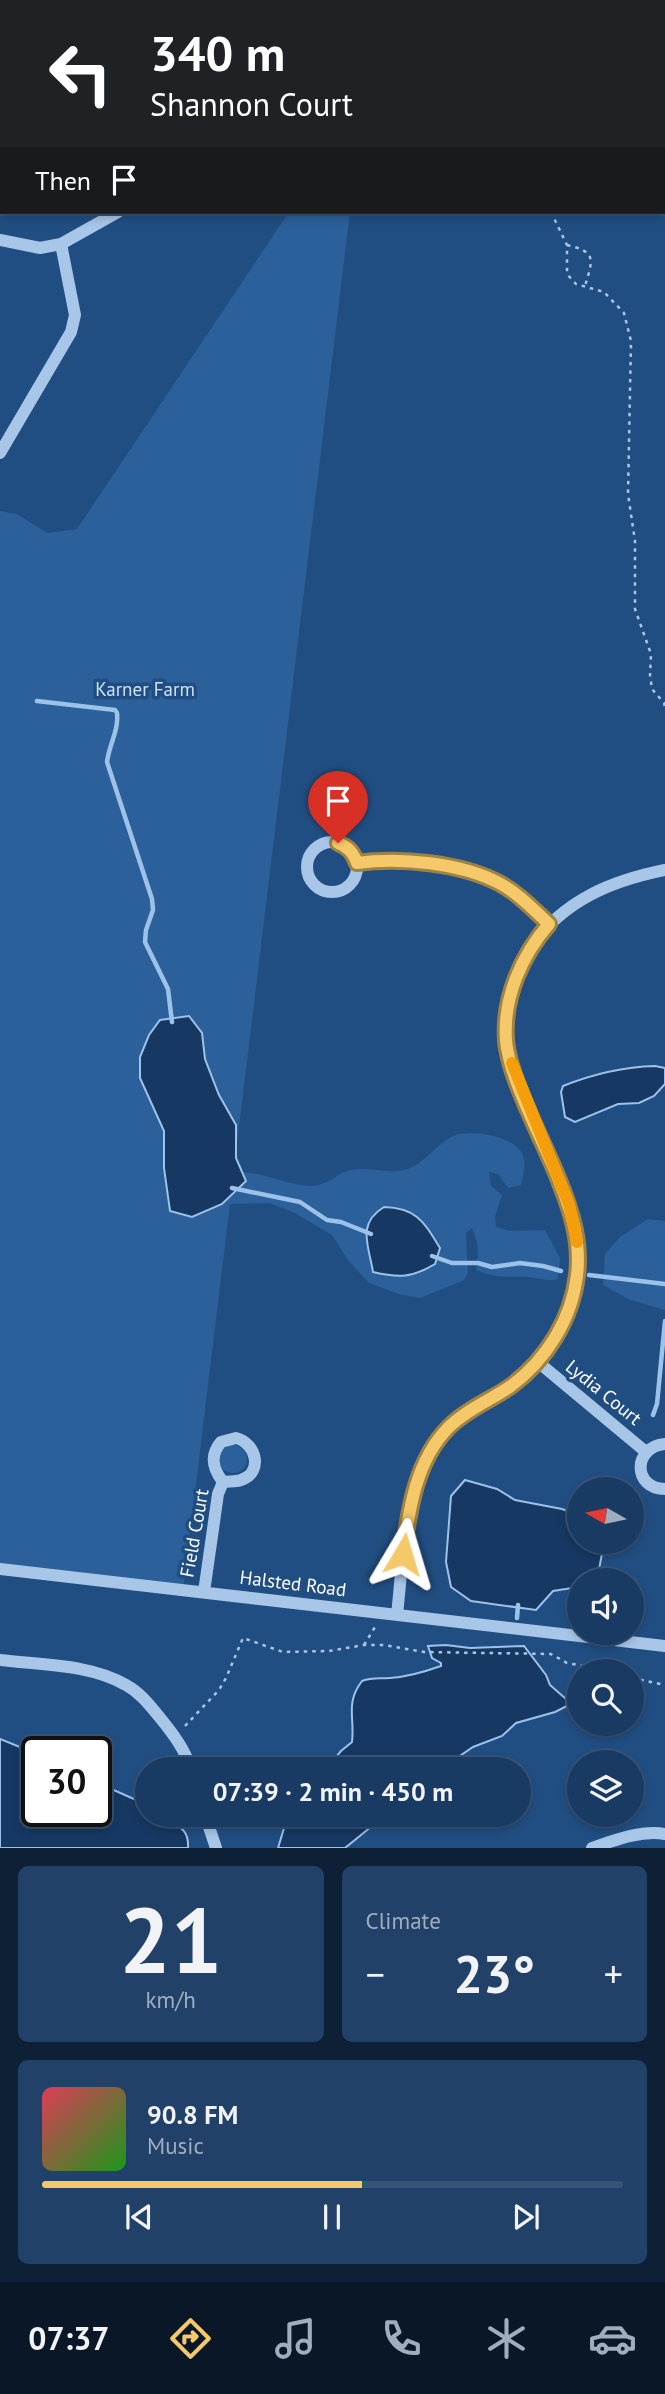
<!DOCTYPE html>
<html lang="en">
<head>
<meta charset="utf-8">
<style>
	body { margin:0; font-family:"PT Sans",sans-serif; background:#224168; color:#f1f3f6; height:100vh; display:flex; flex-direction:column; font-size:26px; white-space:nowrap }
	* { box-sizing:border-box; margin:0 }
	p { font-size:23px; color:#9fadbe }
	.icon { flex:none; width:38px; height:38px; fill:none; stroke:currentColor; stroke-width:2; stroke-linecap:round; stroke-linejoin:round }
	.map { position:relative; height:1848px; overflow:hidden }
	.panel { display:flex; flex-direction:column; gap:18px; padding:18px; background:#0e2036; flex:1 }
	.panel>* { flex:none }
	.banner { position:absolute; left:0px; top:0px; width:665px; height:214px; box-shadow:0 4px 10px #0003,0 0 0 2px #375477; background:#202124; color:#fff; overflow:hidden }
	.needle { width:46px; rotate:279deg }
	.fabs { position:absolute; left:567px; top:1477px; display:grid; gap:14px }
	.fabs a { display:grid; place-items:center; width:77px; height:77px; border-radius:50%; background:#193a62; box-shadow:0 4px 10px #0003,0 0 0 2px #375477; font-size:35px }
	.speed { position:absolute; left:21px; top:1736px; display:flex; gap:14px; font-size:35px; font-weight:700; text-align:center }
	.speed>* { display:grid; place-content:center; width:91px; height:91px; border-radius:50%; background:#193a62; box-shadow:0 4px 10px #0003,0 0 0 2px #375477; line-height:1 }
	.speed .limit { border:4px solid #111; border-radius:10px; background:#fff; color:#111 }
	.pin { position:absolute; display:grid; place-items:center; width:60px; height:60px; color:#fff; margin:-72px -30px; border-radius:50% 50% 50% 0; rotate:-45deg; box-shadow:0 0 7px #0007 }
	.pin .icon { rotate:45deg }
	.me { position:absolute; width:77px; margin:-38px; rotate:7deg; stroke-linejoin:round; filter:drop-shadow(0 0 5px #0008) }
	.turn { display:flex; align-items:center; gap:24px; height:147px; padding:0 35px; font-size:32px }
	.turn .icon { width:91px; height:91px; stroke-width:2.5 }
	.turn b { display:block; font-size:49px; line-height:60px }
	.then { display:flex; align-items:center; height:66px; padding:0 35px; background:#0003; gap:14px; font-size:26px }
	.big { font-size:52px; font-weight:700; line-height:1.1 }
	.panel .tile { flex:1; display:flex; flex-direction:column; justify-content:center; gap:10px; min-width:0; padding:0 24px; border-radius:10px; background:#224168 }
	.panel .dial { align-items:center; gap:0 }
	.dial b { font-size:91px; line-height:1 }
	.song { display:flex; align-items:center; gap:21px }
	.cover { width:84px; height:84px; border-radius:10px; background:linear-gradient(135deg,hsl(350 70% 55%),hsl(120 70% 35%)) }
	.played { height:7px; border-radius:4px; background:linear-gradient(90deg,#f5c969 55%,#375477 55%) }
	.keys { display:flex; justify-content:space-around; direction:ltr }
	.heat { display:flex; justify-content:space-between; align-items:center; font-size:38px; direction:ltr }
	.panel .tiles { flex:1; display:grid; gap:18px; grid-template-columns:1fr 1fr }
	.tile:last-child { grid-column:span 2 }
	.trip { position:absolute; left:135px; top:1757px; width:396px; height:70px; border-radius:35px; background:#193a62; box-shadow:0 4px 10px #0003,0 0 0 2px #375477; font-weight:700; line-height:70px; text-align:center }
	.dock { display:flex; height:112px; justify-content:space-around; align-items:center; background:#0a1727; color:#9fadbe }
	.dock .icon { width:49px; height:49px }
	.dock .active { color:#f5c969 }
	.dock b { font-size:32px; color:#f1f3f6 }
	.map>svg:first-child { display:block }
	.green { fill:#2b609a; fill-rule:evenodd }
	.water { fill:#163862; stroke:#9cc2e9; stroke-width:2 }
	.lines { fill:none; stroke-linecap:round; stroke-linejoin:round }
	.stream { stroke:#9cc2e9; stroke-width:4.5 }
	.path { stroke:#a8c7e8; stroke-width:2.5; stroke-dasharray:3.5 5; stroke-linecap:butt }
	.minor { stroke:#a8c7e8; stroke-width:12 }
	.route-casing { stroke:#9f8344; stroke-width:18 }
	.route { stroke:#f5c969; stroke-width:12 }
	.slow { stroke:#f59e0b; stroke-width:12 }
	.labels { text-anchor:middle; dominant-baseline:central; stroke-width:7; stroke-linejoin:round; paint-order:stroke }
	.park-label { font-size:19px; fill:#cce0f6; stroke:#214e82 }
	.street-label { font-size:19px; fill:#fff; stroke:#214e82 }
</style>
</head>
<body>
<div class="map">
<svg width="665" height="1848" viewBox="0 0 665 1848">
	<rect width="100%" height="100%" fill="#214e82"/>
	<path class="green" d="M289,212H350L231,1193L245,1181L242,1172C264,1173 292,1186 311,1186C329,1185 338,1173 350,1170C370,1166 391,1176 410,1168C426,1161 437,1144 453,1136C469,1128 513,1136 522,1153C527,1163 523,1175 521,1185L508,1188L498,1174L489,1172L491,1186L502,1195L495,1217L496,1227L510,1231L545,1230L560,1258L558,1279C547,1282 539,1278 529,1277C506,1276 498,1279 476,1270C479,1255 479,1243 472,1228L466,1233L468,1273L464,1280L420,1298L399,1294L369,1283L348,1260L332,1235L293,1212L269,1203L230,1204L183,1591L0,1569V511L17,514L47,533L77,529ZM413,1212L373,1272L365,1238Z
		M648,1219L665,1221V1310L630,1300L603,1285L605,1254L620,1237Z
		M219 1459a14 14 0 1 1 28 0a14 14 0 1 1-28 0Z"/>
	<path class="water" d="M189,1016L202,1033L205,1059L219,1095L236,1125V1158L246,1181L222,1204L192,1217L170,1211L164,1168V1131L140,1078V1057L149,1035L160,1020Z
		M655,1066L665,1068V1084L654,1096L639,1103L618,1104L575,1122L565,1117L561,1092L563,1086C593,1074 622,1067 655,1066Z
		M384,1207C417,1208 424,1222 440,1248L435,1264C412,1278 399,1278 373,1272C369,1246 356,1224 384,1207Z
		M465,1480L497,1489L515,1500L562,1509L579,1515V1542H601L603,1548L598,1575L590,1580H579V1587L553,1591L536,1610L471,1601L451,1587L446,1562L451,1496Z
		M446,1645L470,1648L524,1646L546,1675L550,1685L566,1699L567,1706L555,1712L516,1723L502,1736L473,1747L441,1769H326L341,1751L352,1742C355,1718 345,1703 362,1681C372,1677 380,1679 390,1678C408,1677 424,1672 441,1666V1663L432,1658L428,1646Z
		M0,1739L37,1754V1811H96V1782L145,1804L147,1815C160,1815 158,1817 169,1822C182,1827 189,1832 188,1848H0Z
		M288,1815H396L384,1819L372,1826L345,1848H278Z"/>
	<g class="lines">
		<path class="stream" d="M37,701L115,710L117,713C119,730 109,745 107,762L152,899L153,910L146,930L145,942L168,989L172,1022
			M232,1188L300,1202L327,1220L341,1222L371,1234
			M432,1256L452,1263H478L492,1267L520,1263L543,1266L561,1271
			M589,1275L665,1284
			M653,1415L657,1404L665,1321
			M517,1618L518,1605"/>
		<path class="path" d="M359,2V0
			M551,212L567,245V274L576,284L604,292L624,313L631,341L628,494L635,541V609L651,654L650,675L652,689L664,703L665,707
			M567,245C597,252 593,259 585,286
			M364,1645L375,1627
			M632,1678L665,1685
			M185,1726L219,1690L226,1678L243,1638L283,1652L329,1651L364,1645H384L424,1652L551,1654L567,1663L610,1671"/>
		<path class="minor" d="M23,2L30,0
			M262,2V0
			M0,8L2,7
			M0,240L40,248L61,244L118,212
			M0,453L71,332L75,315L61,244
			M307 867a25 25 0 1 1 50 0a25 25 0 1 1-50 0Z
			M357,863C402,857 474,864 512,891C525,900 537,913 549,924
			M538,1362L646,1452
			M236,1438C256,1443 264,1472 241,1480C235,1482 229,1481 223,1482C213,1469 209,1456 221,1442Z
			M665,1444C632,1447 633,1489 665,1489
			M0,1569L665,1646
			M204,1592L218,1494L223,1482
			M397,1615C404,1552 403,1481 447,1429C458,1416 475,1408 490,1399C529,1375 559,1344 572,1299C592,1231 553,1164 526,1102C518,1084 509,1063 506,1042C502,1011 514,972 531,947C564,900 611,881 665,870
			M0,1660C41,1665 90,1664 126,1685C141,1693 151,1707 161,1719C174,1735 185,1750 191,1769
			M205,1815L216,1848
			M592,1848C615,1840 641,1830 665,1834"/>
	</g>
	<g class="lines">
		<defs>
			<path id="route" d="M338,843C348,847 353,852 357,863C400,857 461,863 499,883C518,893 534,910 549,924C522,955 503,997 506,1040C509,1080 545,1143 560,1183C572,1213 581,1243 577,1275C572,1319 546,1360 511,1386C491,1400 467,1409 449,1427C416,1460 409,1509 403,1554"/>
		</defs>
		<use href="#route" class="route-casing"/>
		<use href="#route" class="route"/>
		<path class="slow" d="M512,1063L569,1204L577,1242"/>
	</g>
	<g class="labels">
		<g class="park-label">
			<text x="145" y="689">Karner Farm</text>
		</g>
		<g class="street-label">
			<text transform="translate(604 1392) rotate(39)">Lydia Court</text>
			<text transform="translate(194 1533) rotate(-80)">Field Court</text>
			<text transform="translate(293 1583) rotate(7)">Halsted Road</text>
		</g>
	</g>
</svg>
<div class="fabs">
<a><svg class="needle" viewBox="-14 -14 28 28"><path d="M0-13l5 13h-10z" fill="#e53935"/><path d="M0 13l5-13h-10z" fill="#9fadbe"/></svg></a>
<a><svg class="icon" aria-label="sound" viewBox="0 0 24 24"><path d="M4 9h4l5-4v14l-5-4H4zM17 9q2 3 0 6"/></svg></a>
<a><svg class="icon" aria-label="search" viewBox="0 0 24 24"><circle cx="10" cy="10" r="6"/><path d="M15 15l6 6"/></svg></a>
<a><svg class="icon" aria-label="layers" viewBox="0 0 24 24"><path d="M12 4l9 5-9 5-9-5zM3 14l9 5 9-5"/></svg></a>
</div>
<div class="speed"><div class="limit">30</div></div>
<div class="pin" style="left:338px;top:843px;background:#d93025"><svg class="icon" aria-label="arrive" viewBox="0 0 24 24"><path d="M6 21V4h12l-3 4 3 4H6"/></svg></div>
<svg class="me" style="left:403px;top:1554px" viewBox="-20 -20 40 40"><path d="M0-17L14 15 0 8-14 15z" fill="#f5c969" stroke="#fff" stroke-width="4"/></svg>
<div class="trip">07:39 · 2 min · 450 m</div>
<div class="banner">
<div class="turn"><svg class="icon" aria-label="left" viewBox="0 0 24 24"><path d="M17 20v-9H6M10 6l-5 5 5 5"/></svg><div><b>340 m</b>Shannon Court</div></div>
<div class="then">Then<svg class="icon" aria-label="arrive" viewBox="0 0 24 24"><path d="M6 21V4h12l-3 4 3 4H6"/></svg></div>
</div>
</div>
<section class="panel">
<div class="tiles">
<div class="tile dial"><b>21</b><p>km/h</p></div>
<div class="tile"><p>Climate</p>
<div class="heat"><a>−</a><b class="big">23°</b><a>+</a></div>
</div>
<div class="tile">
<div class="song"><i class="cover"></i><div><b>90.8 FM</b><p>Music</p></div></div>
<div class="played"></div>
<div class="keys"><svg class="icon" aria-label="previous" viewBox="0 0 24 24"><path d="M18 5L8 12l10 7zM5 5v14"/></svg><svg class="icon" aria-label="pause" viewBox="0 0 24 24"><path d="M8 5v14M16 5v14"/></svg><svg class="icon" aria-label="next" viewBox="0 0 24 24"><path d="M6 5l10 7-10 7zM19 5v14"/></svg></div>
</div>
</div>
</section>
<nav class="dock">
<b>07:37</b>
<svg class="icon active" aria-label="directions" viewBox="0 0 24 24"><path d="M12 3l9 9-9 9-9-9zM9 14v-3h6M13 9l2 2-2 2"/></svg>
<svg class="icon" aria-label="music" viewBox="0 0 24 24"><path d="M9 18V5l10-2v13"/><circle cx="6" cy="18" r="3"/><circle cx="16" cy="16" r="3"/></svg>
<svg class="icon" aria-label="phone" viewBox="0 0 24 24"><path d="M5 4h4l2 5-3 2q2 4 5 5l2-3 5 2v4C11 20 4 13 5 4z"/></svg>
<svg class="icon" aria-label="climate" viewBox="0 0 24 24"><path d="M12 3v18M4 7l16 10M4 17L20 7"/></svg>
<svg class="icon" aria-label="car" viewBox="0 0 24 24"><path d="M5 17H2v-5l4-1 3-4h7l3 4 3 1v5h-3M9 17h6M6 11h13"/><circle cx="7" cy="17" r="2"/><circle cx="17" cy="17" r="2"/></svg>
</nav>
</body>
</html>
